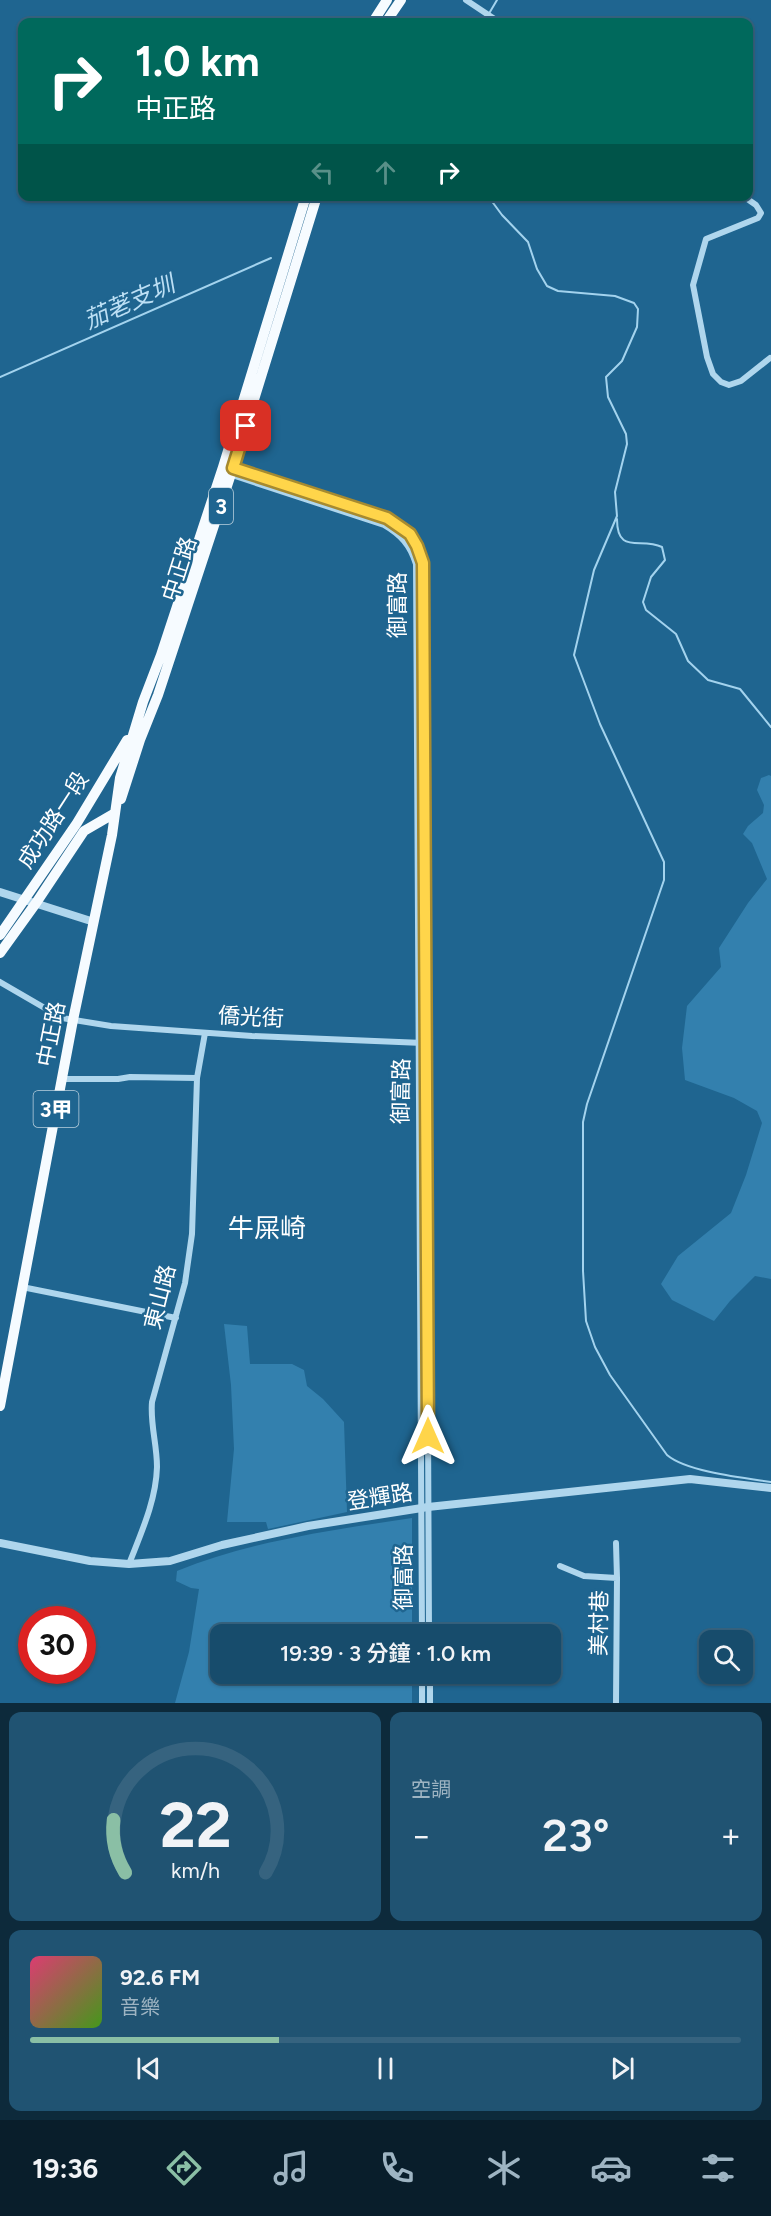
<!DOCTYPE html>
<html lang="zh-TW">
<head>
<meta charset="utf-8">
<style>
	body { margin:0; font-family:Figtree,"Noto Sans TC",sans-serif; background:#205372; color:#f1f3f6; height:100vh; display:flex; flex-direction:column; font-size:22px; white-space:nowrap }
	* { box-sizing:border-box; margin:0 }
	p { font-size:20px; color:#9eb4c2 }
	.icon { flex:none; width:33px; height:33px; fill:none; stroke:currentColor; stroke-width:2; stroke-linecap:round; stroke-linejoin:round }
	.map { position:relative; height:1703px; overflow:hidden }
	.sheet { display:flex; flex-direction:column; gap:9px; padding:9px; background:#0d2a3b; flex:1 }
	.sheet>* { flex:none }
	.hud { position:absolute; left:18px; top:18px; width:735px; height:183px; border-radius:12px; box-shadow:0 2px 4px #0004,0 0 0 2px #36637f; background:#00695c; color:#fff; overflow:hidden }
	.controls { position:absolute; left:699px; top:1630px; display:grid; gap:12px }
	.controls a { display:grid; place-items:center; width:54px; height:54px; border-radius:12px; background:#174c6c; box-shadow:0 2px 4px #0004,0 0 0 2px #36637f; font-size:30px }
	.speed { position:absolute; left:18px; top:1606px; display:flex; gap:12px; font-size:30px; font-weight:700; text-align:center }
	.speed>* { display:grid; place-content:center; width:78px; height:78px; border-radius:50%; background:#174c6c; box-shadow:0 2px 4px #0004,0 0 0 2px #36637f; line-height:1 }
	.speed .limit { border:9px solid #d22; background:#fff; color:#111 }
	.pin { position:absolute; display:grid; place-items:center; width:51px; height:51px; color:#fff; margin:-26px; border-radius:12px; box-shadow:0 3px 9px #0006 }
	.me { position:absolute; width:66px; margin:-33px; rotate:0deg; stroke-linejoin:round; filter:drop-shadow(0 0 4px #0008) }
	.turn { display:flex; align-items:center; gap:21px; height:126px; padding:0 18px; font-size:27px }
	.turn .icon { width:78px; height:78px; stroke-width:2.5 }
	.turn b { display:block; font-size:42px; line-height:51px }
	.lanes { display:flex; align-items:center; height:57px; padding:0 18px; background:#0003; justify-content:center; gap:30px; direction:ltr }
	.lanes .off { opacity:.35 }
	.big { font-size:45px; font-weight:600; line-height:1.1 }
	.sheet .card { flex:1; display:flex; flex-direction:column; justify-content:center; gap:9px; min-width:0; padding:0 21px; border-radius:12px; background:#205372 }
	.sheet .dial { align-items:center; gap:0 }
	.dial svg { height:156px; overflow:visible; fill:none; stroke:#36637f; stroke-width:7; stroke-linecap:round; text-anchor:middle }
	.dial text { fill:#f1f3f6; stroke:none }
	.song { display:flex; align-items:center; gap:18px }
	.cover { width:72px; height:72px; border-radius:9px; background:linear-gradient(135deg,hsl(340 70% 55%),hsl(100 70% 35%)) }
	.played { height:6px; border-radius:3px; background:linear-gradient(90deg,#8abfa5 35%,#36637f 35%) }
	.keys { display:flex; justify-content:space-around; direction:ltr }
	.heat { display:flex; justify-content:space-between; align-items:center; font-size:33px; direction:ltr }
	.sheet .tiles { flex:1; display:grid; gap:9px; grid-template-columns:1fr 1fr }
	.card:last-child { grid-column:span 2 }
	.trip { position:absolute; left:210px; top:1624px; width:351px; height:60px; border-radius:12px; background:#174c6c; box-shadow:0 2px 4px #0004,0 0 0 2px #36637f; font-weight:600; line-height:60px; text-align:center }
	.tab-bar { display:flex; height:96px; justify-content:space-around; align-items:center; background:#091e2b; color:#9eb4c2 }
	.tab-bar .icon { width:42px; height:42px }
	.tab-bar .active { color:#8abfa5 }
	.tab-bar b { font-size:27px; color:#f1f3f6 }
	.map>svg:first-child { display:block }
	.green { fill:#3380ae }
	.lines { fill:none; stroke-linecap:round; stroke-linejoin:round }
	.stream { stroke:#a3d3ee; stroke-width:2 }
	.minor { stroke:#afd6ed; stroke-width:6 }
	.tertiary { stroke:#afd6ed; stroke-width:8 }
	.primary { stroke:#f6fbff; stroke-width:10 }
	.route-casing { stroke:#a68a30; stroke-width:15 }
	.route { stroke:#ffd54a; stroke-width:10 }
	.labels { text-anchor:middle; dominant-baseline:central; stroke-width:5; stroke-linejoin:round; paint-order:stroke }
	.shield { fill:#1f6590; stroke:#bcd1de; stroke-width:1.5 }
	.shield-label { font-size:21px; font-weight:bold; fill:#fff }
	.street-label { font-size:22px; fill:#fff; stroke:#1f6590 }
	.water-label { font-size:24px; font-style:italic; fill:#bcdff4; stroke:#1f6590 }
	.quarter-label { font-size:26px; fill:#fff; stroke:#1f6590 }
</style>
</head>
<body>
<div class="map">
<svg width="771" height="1703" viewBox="0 0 771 1703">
	<rect width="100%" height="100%" fill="#1f6590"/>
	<path class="green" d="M769,775L771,776V1279L755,1276L730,1301L714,1321L672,1300L661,1284L678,1256L731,1213L746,1175L762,1123L757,1111L734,1098L685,1080L682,1048L687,1006L721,967L719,948L748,903L767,879L752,843L743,834L748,826L763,813L764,805L757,790L761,778Z
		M224,1324L247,1326L250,1364H292L304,1370L307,1386L323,1399L344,1422L347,1512L268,1529L266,1522H227L234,1449L231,1385Z
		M412,1518V1635H220V1674H412V1703H175L189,1652L199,1589L191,1588L176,1581L177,1571C251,1541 332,1530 412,1518Z"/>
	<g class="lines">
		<path class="stream" d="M484,22L497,0
			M488,196L502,215L528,242L537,269L547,286L558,291L615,296L634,303L638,309L637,327L622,361L606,377L608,397L626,434L627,444L615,492L617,516L594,570L574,655L600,724L664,862V880L587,1104L583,1122V1271L586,1321L595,1347L610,1375L667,1455C687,1472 744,1478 771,1482
			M0,377L271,258
			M617,519C617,555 640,537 662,547L665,560L651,577L643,602L646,610L676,634L688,661L708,680L740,689L771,727"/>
		<path class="minor" d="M466,0L499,22
			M743,196L756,205L761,213L758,218L706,239L693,285L707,357L713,374L721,382L729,385L741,381L770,358
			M232,468L387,518C407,530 416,542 424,563L429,1635
			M230,473L235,476L384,525C401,535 410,545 416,564L422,1635
			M0,982L62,1018L111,1026L252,1036L423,1043
			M62,1079H118L130,1077L197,1078
			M22,1287L176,1318
			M129,1564C141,1533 156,1501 157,1467C157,1444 150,1424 152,1402L185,1283L192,1234L197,1078L205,1033
			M560,1566L584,1576L617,1578
			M422,1674V1703
			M430,1674V1703
			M616,1703L617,1578L616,1543"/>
		<path class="tertiary" d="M0,892L94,922
			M0,1543L90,1561L129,1564L170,1561L222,1545L308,1526L428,1507L690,1479L771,1488"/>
		<path class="primary" d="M373,22L387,0
			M386,22L401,0
			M121,799L140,740L158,695L231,474L317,196
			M0,935L77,823L127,740
			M0,953L36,903L84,831L115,813
			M0,1406L73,1020L112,835L120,778L143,702L161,655L223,467L306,196"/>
	</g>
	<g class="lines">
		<defs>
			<path id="route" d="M246,426L233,468L387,518L410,534L417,546L423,563L428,1436"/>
		</defs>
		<use href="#route" class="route-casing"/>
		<use href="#route" class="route"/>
	</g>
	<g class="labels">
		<g class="shield">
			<rect x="209" y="488" width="24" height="36" rx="4.5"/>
			<rect x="33.5" y="1091" width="45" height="36" rx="4.5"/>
		</g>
		<g class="shield-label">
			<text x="221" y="506">3</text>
			<text x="56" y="1109">3甲</text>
		</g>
		<g class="street-label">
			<text transform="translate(179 569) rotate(-72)">中正路</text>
			<text transform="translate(397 605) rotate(-90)">御富路</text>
			<text transform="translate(53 820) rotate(-57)">成功路一段</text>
			<text transform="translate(251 1017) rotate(3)">僑光街</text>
			<text transform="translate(51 1034) rotate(-79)">中正路</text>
			<text transform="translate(401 1091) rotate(-89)">御富路</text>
			<text transform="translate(160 1297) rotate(-76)">東山路</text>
			<text transform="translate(380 1497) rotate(-9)">登輝路</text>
			<text transform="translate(403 1577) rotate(-90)">御富路</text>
			<text transform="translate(599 1623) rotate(-89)">美村巷</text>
		</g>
		<g class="water-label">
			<text transform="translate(129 302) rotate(-24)">茄荖支圳</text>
		</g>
		<g class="quarter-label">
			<text x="267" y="1228">牛屎崎</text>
		</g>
	</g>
</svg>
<div class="controls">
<a><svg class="icon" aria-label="search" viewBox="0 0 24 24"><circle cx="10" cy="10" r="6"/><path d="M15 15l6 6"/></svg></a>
</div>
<div class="speed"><div class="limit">30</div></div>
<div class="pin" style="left:246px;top:426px;background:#d93025"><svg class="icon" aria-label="arrive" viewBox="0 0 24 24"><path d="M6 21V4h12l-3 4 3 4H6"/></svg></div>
<svg class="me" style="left:428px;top:1436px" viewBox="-20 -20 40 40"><path d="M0-17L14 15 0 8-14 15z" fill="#ffd54a" stroke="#fff" stroke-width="4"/></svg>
<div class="trip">19:39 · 3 分鐘 · 1.0 km</div>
<div class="hud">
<div class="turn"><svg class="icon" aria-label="right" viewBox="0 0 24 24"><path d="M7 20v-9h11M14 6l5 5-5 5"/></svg><div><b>1.0 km</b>中正路</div></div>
<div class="lanes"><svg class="icon off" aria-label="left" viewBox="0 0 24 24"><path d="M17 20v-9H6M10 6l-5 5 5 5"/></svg><svg class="icon off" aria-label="ahead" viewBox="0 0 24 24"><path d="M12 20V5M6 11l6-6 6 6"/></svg><svg class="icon" aria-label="right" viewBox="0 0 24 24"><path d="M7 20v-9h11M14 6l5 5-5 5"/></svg></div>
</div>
</div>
<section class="sheet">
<div class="tiles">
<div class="card dial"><svg viewBox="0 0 100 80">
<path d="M14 69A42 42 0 1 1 86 69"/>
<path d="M14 69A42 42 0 0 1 8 42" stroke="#8abfa5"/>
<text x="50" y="56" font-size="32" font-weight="700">22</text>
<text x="50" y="72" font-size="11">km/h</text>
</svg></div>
<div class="card"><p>空調</p>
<div class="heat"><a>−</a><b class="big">23°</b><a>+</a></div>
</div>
<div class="card">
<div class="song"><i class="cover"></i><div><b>92.6 FM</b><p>音樂</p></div></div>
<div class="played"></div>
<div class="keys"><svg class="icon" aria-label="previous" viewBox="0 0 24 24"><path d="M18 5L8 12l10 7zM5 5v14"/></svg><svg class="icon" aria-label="pause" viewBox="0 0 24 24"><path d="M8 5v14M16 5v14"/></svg><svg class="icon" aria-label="next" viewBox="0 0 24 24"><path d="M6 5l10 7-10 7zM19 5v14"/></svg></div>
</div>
</div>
</section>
<nav class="tab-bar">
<b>19:36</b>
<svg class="icon active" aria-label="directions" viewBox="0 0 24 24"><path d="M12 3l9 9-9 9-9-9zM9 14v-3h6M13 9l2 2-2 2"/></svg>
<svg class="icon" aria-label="music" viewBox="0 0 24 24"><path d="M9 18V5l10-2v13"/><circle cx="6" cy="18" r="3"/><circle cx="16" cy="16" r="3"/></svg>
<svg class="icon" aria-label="phone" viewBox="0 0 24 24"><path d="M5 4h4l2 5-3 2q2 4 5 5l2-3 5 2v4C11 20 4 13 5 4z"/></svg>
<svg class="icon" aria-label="climate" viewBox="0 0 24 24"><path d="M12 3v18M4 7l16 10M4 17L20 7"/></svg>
<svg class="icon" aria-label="car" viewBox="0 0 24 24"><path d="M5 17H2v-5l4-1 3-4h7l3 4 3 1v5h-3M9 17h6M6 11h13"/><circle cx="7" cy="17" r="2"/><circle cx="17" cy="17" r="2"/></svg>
<svg class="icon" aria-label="filters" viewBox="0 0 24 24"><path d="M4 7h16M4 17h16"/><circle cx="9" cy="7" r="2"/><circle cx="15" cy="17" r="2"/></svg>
</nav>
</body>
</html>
